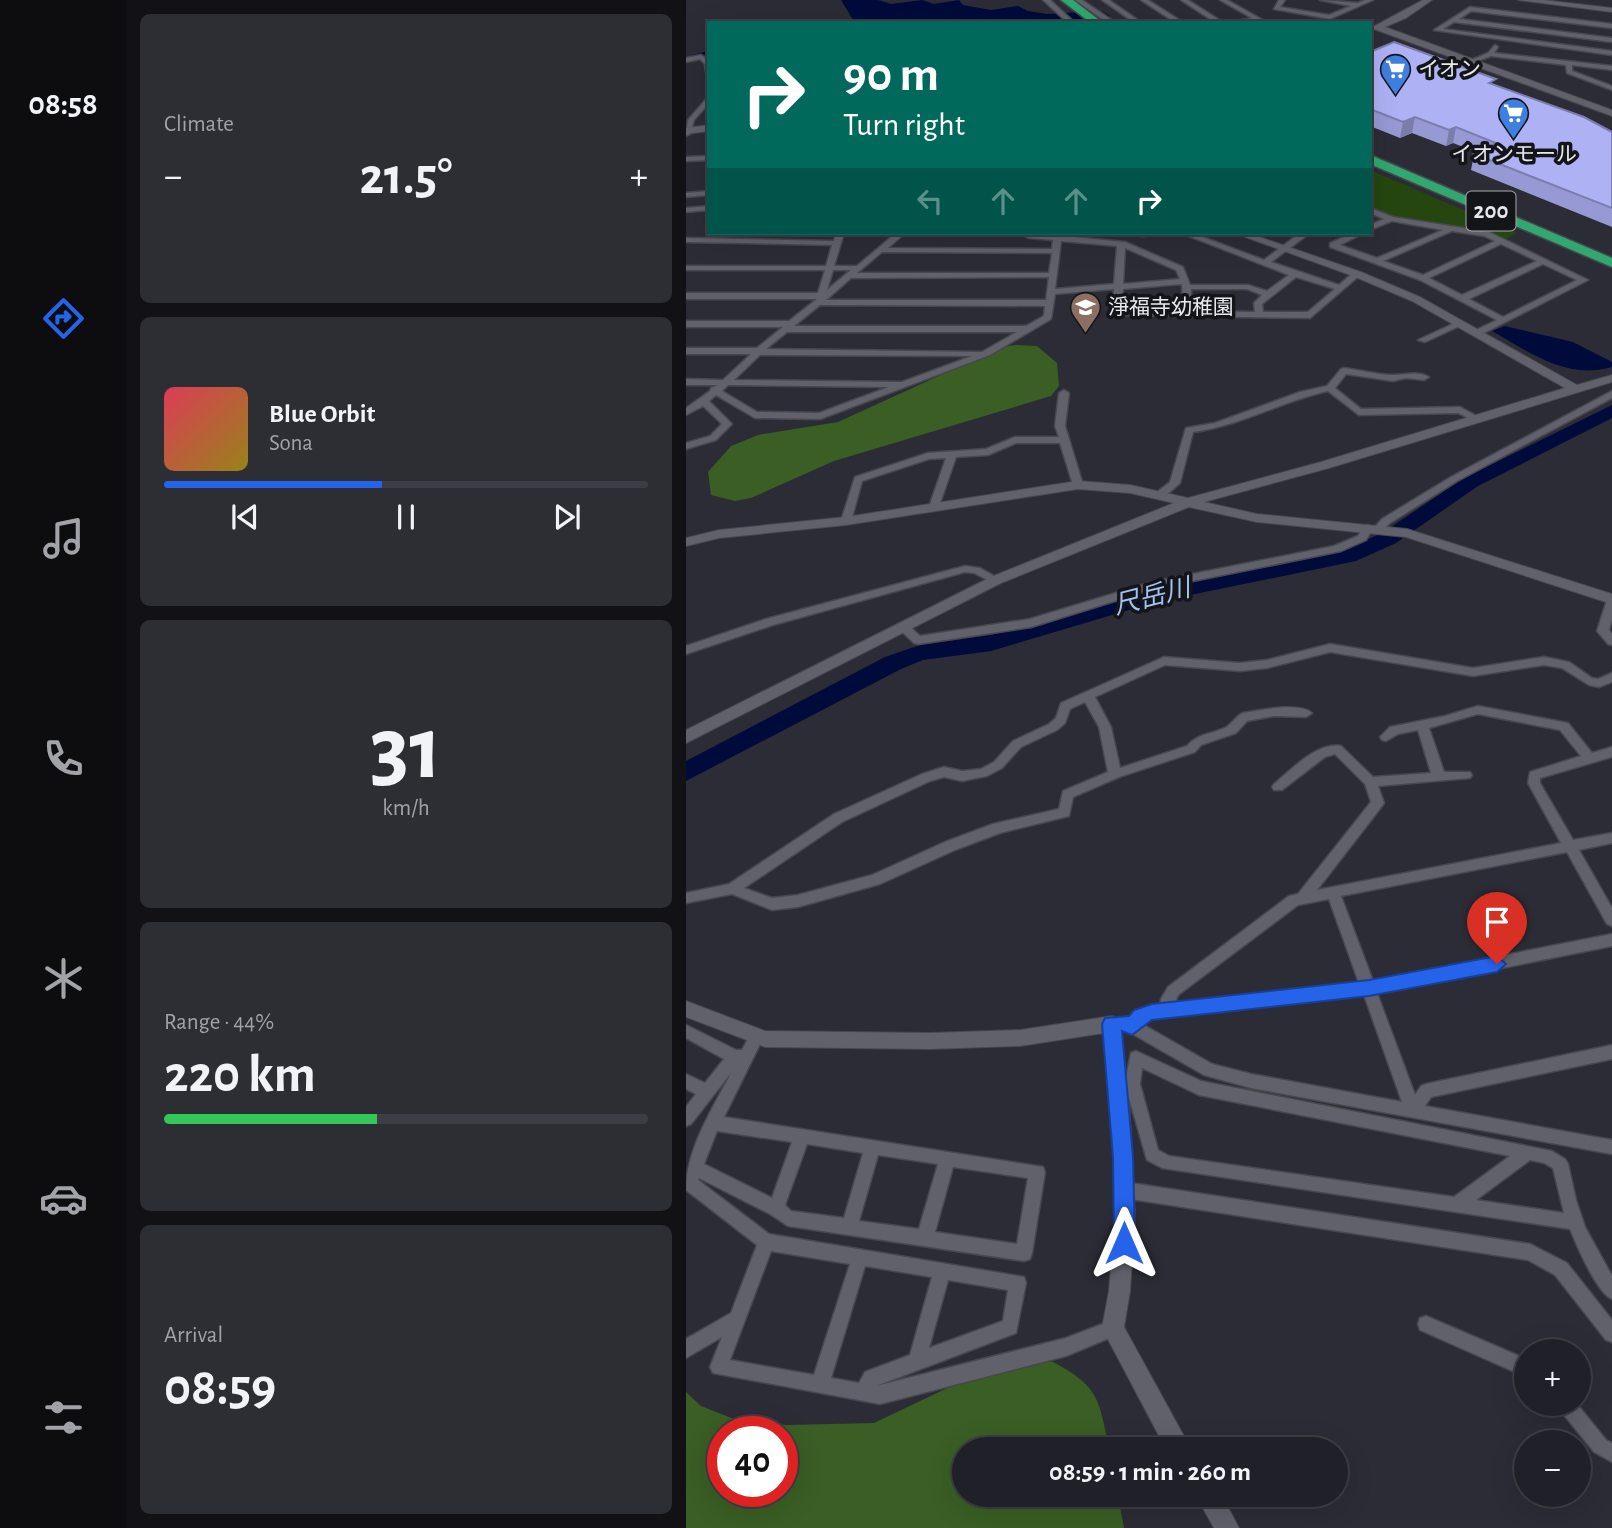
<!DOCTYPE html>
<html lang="en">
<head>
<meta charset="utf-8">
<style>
	body { margin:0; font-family:"Alegreya Sans","Noto Sans JP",sans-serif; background:#2d2e34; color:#f1f3f6; height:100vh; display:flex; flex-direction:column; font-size:26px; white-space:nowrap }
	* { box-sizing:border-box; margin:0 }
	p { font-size:23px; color:#a2a3a8 }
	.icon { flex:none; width:38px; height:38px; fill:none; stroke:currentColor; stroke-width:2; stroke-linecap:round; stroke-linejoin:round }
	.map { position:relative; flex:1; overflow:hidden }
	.sheet { display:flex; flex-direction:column; gap:14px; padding:14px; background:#121216; width:560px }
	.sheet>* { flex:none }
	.top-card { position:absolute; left:21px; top:21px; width:665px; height:214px; border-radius:0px; box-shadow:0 7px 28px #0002,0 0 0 2px #3d3e45; background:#00695c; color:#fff; overflow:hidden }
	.controls { position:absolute; left:828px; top:1339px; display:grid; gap:14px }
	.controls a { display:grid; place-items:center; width:77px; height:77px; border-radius:50%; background:#202128; box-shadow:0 7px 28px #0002,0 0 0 2px #3d3e45; font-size:35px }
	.speed { position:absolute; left:21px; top:1416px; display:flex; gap:14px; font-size:35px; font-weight:700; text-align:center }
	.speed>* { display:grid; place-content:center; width:91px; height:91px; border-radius:50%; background:#202128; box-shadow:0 7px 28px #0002,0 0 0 2px #3d3e45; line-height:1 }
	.speed .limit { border:10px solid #d22; background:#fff; color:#111 }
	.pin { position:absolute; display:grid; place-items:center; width:60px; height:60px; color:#fff; margin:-72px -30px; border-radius:50% 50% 50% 0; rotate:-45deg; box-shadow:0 0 7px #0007 }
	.pin .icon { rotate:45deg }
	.me { position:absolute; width:77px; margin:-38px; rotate:0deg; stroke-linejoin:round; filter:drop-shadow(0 0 5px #0008) }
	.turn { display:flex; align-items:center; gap:24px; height:147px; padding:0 21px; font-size:32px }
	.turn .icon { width:91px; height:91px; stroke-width:2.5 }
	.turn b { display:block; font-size:49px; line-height:60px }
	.lanes { display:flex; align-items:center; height:66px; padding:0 21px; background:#0003; justify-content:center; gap:35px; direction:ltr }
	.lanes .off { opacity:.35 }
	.big { font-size:52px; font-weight:600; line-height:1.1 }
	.sheet .tile { flex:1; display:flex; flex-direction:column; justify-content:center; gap:10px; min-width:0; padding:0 24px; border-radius:10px; background:#2d2e34 }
	.sheet .dial { align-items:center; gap:0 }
	.dial b { font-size:91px; line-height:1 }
	.song { display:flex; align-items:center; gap:21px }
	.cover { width:84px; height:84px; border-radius:10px; background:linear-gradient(135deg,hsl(350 70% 55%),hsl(50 70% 35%)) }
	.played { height:7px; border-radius:4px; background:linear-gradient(90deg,#2563eb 45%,#3d3e45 45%) }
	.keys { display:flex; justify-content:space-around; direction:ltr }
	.heat { display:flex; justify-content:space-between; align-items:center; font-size:38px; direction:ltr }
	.charge { height:10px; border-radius:5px; background:linear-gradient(90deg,#34c759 44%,#3d3e45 0) }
	.trip { position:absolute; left:266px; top:1437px; width:396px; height:70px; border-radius:35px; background:#202128; box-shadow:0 7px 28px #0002,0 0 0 2px #3d3e45; font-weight:600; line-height:70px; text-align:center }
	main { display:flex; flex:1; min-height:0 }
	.dock { display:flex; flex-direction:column; width:126px; justify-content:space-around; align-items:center; background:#0d0d10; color:#a2a3a8 }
	.dock .icon { width:49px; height:49px }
	.dock .on { color:#2563eb }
	.dock b { font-size:32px; color:#f1f3f6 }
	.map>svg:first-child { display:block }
	.green { fill:#25470f }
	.forest { fill:#3a5e24; fill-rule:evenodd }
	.water { fill:#000b3b }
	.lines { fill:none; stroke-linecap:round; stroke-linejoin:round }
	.stream { stroke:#000b3b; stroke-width:2.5 }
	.river { fill:#000b3b; fill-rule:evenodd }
	.street-casing { stroke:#47474e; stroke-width:3 }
	.secondary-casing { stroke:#47474e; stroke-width:2 }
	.highway-casing { stroke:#47474e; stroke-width:3 }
	.street { fill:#60616b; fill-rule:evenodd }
	.secondary { fill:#60616b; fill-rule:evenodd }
	.highway { fill:#30a86f; fill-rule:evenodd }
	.wall { fill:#9699d3 }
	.shaded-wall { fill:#7a7dac }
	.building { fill:#aeb2f5; stroke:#7a7dac; stroke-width:2 }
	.route { fill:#2563eb; stroke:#184099; stroke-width:2 }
	.labels { text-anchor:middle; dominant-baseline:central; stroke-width:7; stroke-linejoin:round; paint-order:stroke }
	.far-poi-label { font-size:21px; fill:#e7e8ee; stroke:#141519; text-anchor:start }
	.shield { fill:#141519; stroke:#a8a9ae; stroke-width:2 }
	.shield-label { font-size:23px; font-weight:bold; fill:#e7e8ee }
	.water-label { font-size:26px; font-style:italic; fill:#a3c1f1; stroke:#141519 }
</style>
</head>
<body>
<main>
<nav class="dock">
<b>08:58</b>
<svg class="icon on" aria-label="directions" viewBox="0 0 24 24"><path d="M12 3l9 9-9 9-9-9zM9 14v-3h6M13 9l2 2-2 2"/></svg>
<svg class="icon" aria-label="music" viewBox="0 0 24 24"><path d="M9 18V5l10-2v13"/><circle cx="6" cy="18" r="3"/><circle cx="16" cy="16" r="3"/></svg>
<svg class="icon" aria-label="phone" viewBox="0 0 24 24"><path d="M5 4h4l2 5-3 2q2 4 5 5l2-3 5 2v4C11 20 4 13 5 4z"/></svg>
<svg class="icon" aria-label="climate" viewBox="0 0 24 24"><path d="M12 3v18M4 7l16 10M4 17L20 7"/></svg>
<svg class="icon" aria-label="car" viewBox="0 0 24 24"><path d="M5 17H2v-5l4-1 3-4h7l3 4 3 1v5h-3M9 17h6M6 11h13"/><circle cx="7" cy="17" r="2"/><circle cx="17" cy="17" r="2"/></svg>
<svg class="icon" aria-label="filters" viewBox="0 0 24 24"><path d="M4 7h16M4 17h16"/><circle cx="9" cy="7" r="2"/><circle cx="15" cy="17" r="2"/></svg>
</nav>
<section class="sheet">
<div class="tile"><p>Climate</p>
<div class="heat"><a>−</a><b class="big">21.5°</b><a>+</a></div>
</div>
<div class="tile">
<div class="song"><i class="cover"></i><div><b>Blue Orbit</b><p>Sona</p></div></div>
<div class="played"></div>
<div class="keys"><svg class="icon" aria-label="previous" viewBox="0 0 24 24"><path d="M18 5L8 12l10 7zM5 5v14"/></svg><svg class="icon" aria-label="pause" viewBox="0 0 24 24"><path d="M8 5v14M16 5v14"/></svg><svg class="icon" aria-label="next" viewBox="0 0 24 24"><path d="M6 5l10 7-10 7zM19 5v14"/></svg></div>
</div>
<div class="tile dial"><b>31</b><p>km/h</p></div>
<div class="tile"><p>Range · 44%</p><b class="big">220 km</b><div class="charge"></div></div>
<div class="tile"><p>Arrival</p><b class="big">08:59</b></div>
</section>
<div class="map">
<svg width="926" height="1528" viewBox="0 0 926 1528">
	<rect width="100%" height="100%" fill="#2b2c35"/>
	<path class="green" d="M684,170L831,233L818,240C775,222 726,227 684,207Z"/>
	<path class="forest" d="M330,345L351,346L371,363L373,386L365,396L148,461L65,498L49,501L25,495L22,472L45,446L72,435L152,422L316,347Z
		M365,1361C413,1386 413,1398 423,1449H278V1494L432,1495L438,1528H0V1392L15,1406L48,1419L100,1425L188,1423L276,1381L331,1364ZM37,1432H96V1491H37Z"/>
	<path class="water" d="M155,0H192L205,4L236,0L248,4L273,0L277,5L305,10L332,6L342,11L361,14L415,11L424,16L418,23L234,20L230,23H169Z
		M819,326L887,342L926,362V367C880,380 845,353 806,331Z"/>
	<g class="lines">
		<path class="stream" d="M0,58L23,52"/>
		<path class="river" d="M926,405V418L792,486L710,543L670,561L470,602L305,651L237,660L215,669L0,781V761L199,657L234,645L305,635L468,588L658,550L696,533L778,478Z"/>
		<defs>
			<path id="street" d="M357,0H364L389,23H382Z
				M389,0H396L430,23H422Z
				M416,0H423L456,23H449Z
				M455,0H462L498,23H490Z
				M495,0H502L538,23H530Z
				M534,0H541L582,23L571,21L541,23L566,18Z
				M593,0H599L594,7L643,15L665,6L634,0L672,3L679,0H687L644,19L588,9Z
				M784,7L926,24V28L785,11L773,19L926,38V42L768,22L757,29L926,51V55L748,30Z
				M809,45L812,47L808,53L926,66V70L886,65V71L926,86V90L881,73L880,65L805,56L786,63L783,61L802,53Z
				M15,55L23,61V74L20,72L19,64L14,59L0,62V58Z
				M23,96V103L8,120L4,134L0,136L2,120Z
				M23,156V160L0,161V157Z
				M23,191V195L0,197V193Z
				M23,206V210L0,212V208Z
				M684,208L707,217L803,232L902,280L794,335H788V331L811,320L734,280L644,247V243L668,233H678L654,245L691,258L757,230L706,221L684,230V225L698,219L684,213ZM766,231L798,236L809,241L737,275L697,261ZM815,244L851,261L776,295L743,278ZM857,264L891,280L817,317L783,299Z
				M150,233H158L148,266H171L210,233H219L202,248L366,249L367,240L343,238L332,233L368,236V233H376V236L439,242L497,267L504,285H562L581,291L603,275L495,233H506L578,260L614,233H620V236L585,262L653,285L668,272L675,274L624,318L431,315L427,312L428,289L369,294L365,319L304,355L134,419L69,418L30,395L23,401L46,424L30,440L0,449V443L24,436L36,424L17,406L0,415V408L24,391L25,388L32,385H0V379L37,380L65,354H0V348H71L97,327H0V321H103L131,299H0V293H132L139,270H0V266H140L146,245L0,242V238L148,241ZM375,241L431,246L428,284L369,289ZM439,248L490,270L494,279L437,284ZM196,252L366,253L363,273H171ZM147,270H165L141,290ZM363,277L360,300H140L165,278ZM610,277L649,289L622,312H577L576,304ZM496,284L497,310H435L437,289ZM505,289H561L576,295L568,303L569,312L505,311ZM134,305L359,306L358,316L340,326H108ZM101,332H331L296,352L80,349ZM74,355L286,356L216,382L48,380ZM42,385L203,387L133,413L71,412L36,391Z
				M449,233H466C462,237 453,237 449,233Z
				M771,322L778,324L739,342L732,340Z
				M658,368C673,370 689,374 704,375C717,376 730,370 743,377L738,380L720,378L707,381L660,374L649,388L675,409L774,407L796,419L791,422L772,413L673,415L642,391C596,401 554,426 507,432L494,483L478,497H470V493L484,482L500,428L529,423L614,392L641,386L655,369Z
				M378,390L383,393L379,426L397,485L396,487L392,488L387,485L374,443H330L302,455L270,457L252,509L248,510L243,507L260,458L243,459L176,481L165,521L160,524L155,521L169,477L242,453L300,449L329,437H373L369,426L373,393Z
				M926,391V398L771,481L704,523L696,531H688L687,529L696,519L765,477Z
				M682,525L687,528L680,540L655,551L467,589L345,627L232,644L228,643L211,627L213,624H221L234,636L344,619L466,582L648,546L672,536L678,526Z
				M279,566L294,568L315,580L310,584L288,573L279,572L87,625L0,654V646L80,619Z
				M926,596V619L923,630L926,634V645L922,644L911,631L921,600Z
				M644,644L787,668L858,657L883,662L906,678L912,679L926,673V682L913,687L903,685L876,668L858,665L787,676L644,652L581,668L554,671L479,665L409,697L425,727L434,768L501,746C511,734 525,734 539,728C546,724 550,716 557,713C574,710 614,702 626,713L620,717L588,716L561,721L550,733L515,745L509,752L433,777L387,797L383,816L314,833L269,850L194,884L112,907L86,910L46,894L0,903V893L43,884L148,814L236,774L258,767L276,771L295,769L308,762L327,741L363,724L370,718L375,703L478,657L554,663L581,660ZM399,702L413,727L422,772L377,791L373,809L307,824L259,842L186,875L112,895L86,898L58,888L156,822L244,781L258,777L276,781L301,776L316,768L335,747L371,730L379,723L384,709Z
				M792,706L882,723L906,753L926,747V757L854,778V783L887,840L926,833V843L893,850L926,908V926L921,924L881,852L655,896L687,981L926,934V946L691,993L729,1095L735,1086L740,1084L926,1045V1059L745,1097L739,1106L926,1140V1154L565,1088L518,1075L438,1029L426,1030L421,1029L419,1024L421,1019L440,1017L444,1018L449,1011L474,1005L475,999L482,987L603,896L612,894L685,802L679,784L649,754L639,757L596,790H588L586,787L588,784C605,770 631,742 655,746L687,777L745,773L732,730L712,734L700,741L696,740L694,737L704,727L759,716ZM792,714L874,730L895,756L844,772L842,783L875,843L631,890L696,806L698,803L692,786L784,778L786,775L784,772H758L743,728ZM643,899L673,983L489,1003L492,995L612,905ZM678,995L716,1102L565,1074L526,1064L456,1024L459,1020L466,1018Z
				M0,1025L50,1050H56L66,1031L71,1030L76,1031L78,1036L38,1117L357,1167L359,1172L346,1253L344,1259L338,1261L102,1226L84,1214L13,1178L12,1180L83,1234L338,1277L340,1283L330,1333L190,1386L380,1338L427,1320L433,1322L435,1328L433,1334L380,1356L194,1404L27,1373L24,1367L36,1337L0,1358V1339L45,1313L71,1245L0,1190C0,1149 27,1108 45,1073L5,1124L0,1126V1107L10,1094L0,1089V1074L19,1083L38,1059L0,1038ZM31,1131L106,1142L86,1198L18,1164ZM121,1144L177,1153L158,1218L105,1211L99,1205ZM192,1155L252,1164L233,1229L173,1221ZM267,1167L342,1178L331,1244L249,1232ZM85,1251L164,1264L128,1375L44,1360ZM179,1266L246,1277L224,1355L179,1372L173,1383L145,1378ZM262,1280L322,1290L317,1321L243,1348Z
				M450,1051L515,1081L866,1151L879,1159L882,1164L890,1200L899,1227L926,1276V1299C911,1293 891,1246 884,1229L476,1168L461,1160L441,1091L427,1090L425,1085L427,1080L440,1078L445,1053ZM456,1068L513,1095L824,1156L768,1197L483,1156L472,1150L454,1084ZM844,1160L858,1163L867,1168L878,1213L790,1200Z
				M438,1182L844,1244L881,1263L926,1320V1342L920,1340L869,1275L842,1260L438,1198L432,1195L430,1190L432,1185Z
				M740,1316L840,1359V1377L734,1330L732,1324L734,1318Z
				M871,1404H891L920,1440L926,1443V1462L908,1452L874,1410Z"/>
			<path id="secondary" d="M737,0H746L720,18L699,27L926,110V116L685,28Z
				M832,0H857L926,8V12Z
				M23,125V131L0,134V128Z
				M548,233H562L675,272L734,297L891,385L926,375V382L643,468L518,502L571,514L721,529L926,594V604L720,537L571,522L503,507L315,583L0,743V730L305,577L488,503L444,493L392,489L160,525L33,538L0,546V538L33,530L160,517L392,481L444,485L502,498L635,462L879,388L726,301L667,276Z
				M0,1001L79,1031L244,1033L334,1030L426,1016L433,1018L443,1100L449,1215L444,1291L438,1327L505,1449H480L416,1328L423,1291L429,1215L427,1138L418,1033L334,1046L244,1049L79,1047L0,1017Z
				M509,1494H535L553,1528H528Z"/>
			<path id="highway" d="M375,0H387L417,23H405Z
				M684,155L926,258V267L684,164Z"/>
		</defs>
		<use href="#street" class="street-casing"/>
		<use href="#secondary" class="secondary-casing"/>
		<use href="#highway" class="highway-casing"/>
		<use href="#street" class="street"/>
		<use href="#secondary" class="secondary"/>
		<use href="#highway" class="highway"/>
	</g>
	<path class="wall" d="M684,52L808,85L926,149V227L785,170L788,154L790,152L767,143L760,146L726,133L714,138L684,126Z"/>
	<path class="shaded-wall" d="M729,117L726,133L714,138L717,122Z
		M770,127L767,143L760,146L763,130Z"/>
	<path class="building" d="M708,42L810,79L803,83L898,117L926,132V208L788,154L810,143L770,127L763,130L729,117L717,122L684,109V52Z"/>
	<path class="route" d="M811,956L820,964L811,972L683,996L466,1020L446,1035L436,1031L447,1157L449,1243L446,1250L438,1254L431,1250L428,1243L427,1157L416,1024L419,1018L443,1016L448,1010L466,1004L683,980Z"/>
	<defs>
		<symbol id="supermarket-pin" viewBox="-11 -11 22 30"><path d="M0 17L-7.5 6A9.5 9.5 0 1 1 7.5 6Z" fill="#3f7fe0" stroke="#141519"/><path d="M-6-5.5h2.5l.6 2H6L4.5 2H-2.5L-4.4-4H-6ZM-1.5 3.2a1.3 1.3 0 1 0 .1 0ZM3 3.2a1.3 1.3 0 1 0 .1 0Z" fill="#fff"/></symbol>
		<symbol id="school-pin" viewBox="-11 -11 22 30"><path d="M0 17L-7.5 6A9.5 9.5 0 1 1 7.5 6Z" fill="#8d6e63" stroke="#141519"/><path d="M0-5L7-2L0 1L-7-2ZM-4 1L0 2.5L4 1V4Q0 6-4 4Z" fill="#fff"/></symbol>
	</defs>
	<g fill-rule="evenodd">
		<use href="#supermarket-pin" x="692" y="52" width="35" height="47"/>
		<use href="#supermarket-pin" x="810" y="96" width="35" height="47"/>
		<use href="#school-pin" x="382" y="290" width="35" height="47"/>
	</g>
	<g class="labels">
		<g class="far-poi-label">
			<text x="732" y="69">イオン</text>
			<text x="828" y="154" text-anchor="middle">イオンモール</text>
			<text x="422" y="307">淨福寺幼稚園</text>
		</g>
		<rect class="shield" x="780.5" y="191.5" width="49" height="39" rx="5"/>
		<g class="shield-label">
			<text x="805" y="211">200</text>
		</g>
		<g class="water-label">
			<text transform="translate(466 597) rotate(-14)">尺岳川</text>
		</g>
	</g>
</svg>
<div class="controls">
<a>+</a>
<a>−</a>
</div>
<div class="speed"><div class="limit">40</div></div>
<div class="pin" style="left:811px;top:964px;background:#d93025"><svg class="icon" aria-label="arrive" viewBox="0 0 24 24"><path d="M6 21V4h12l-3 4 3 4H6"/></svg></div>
<svg class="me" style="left:438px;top:1243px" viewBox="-20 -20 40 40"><path d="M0-17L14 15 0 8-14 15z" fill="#2563eb" stroke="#fff" stroke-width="4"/></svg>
<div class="trip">08:59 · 1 min · 260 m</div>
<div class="top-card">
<div class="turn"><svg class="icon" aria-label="right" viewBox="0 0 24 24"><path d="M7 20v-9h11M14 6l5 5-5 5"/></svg><div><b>90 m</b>Turn right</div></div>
<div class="lanes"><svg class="icon off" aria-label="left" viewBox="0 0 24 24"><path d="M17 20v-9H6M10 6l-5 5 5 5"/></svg><svg class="icon off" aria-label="ahead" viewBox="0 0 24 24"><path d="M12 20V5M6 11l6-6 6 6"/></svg><svg class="icon off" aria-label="ahead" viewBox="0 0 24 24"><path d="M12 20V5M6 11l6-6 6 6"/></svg><svg class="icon" aria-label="right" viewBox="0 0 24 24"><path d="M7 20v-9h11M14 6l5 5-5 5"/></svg></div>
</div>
</div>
</main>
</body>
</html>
